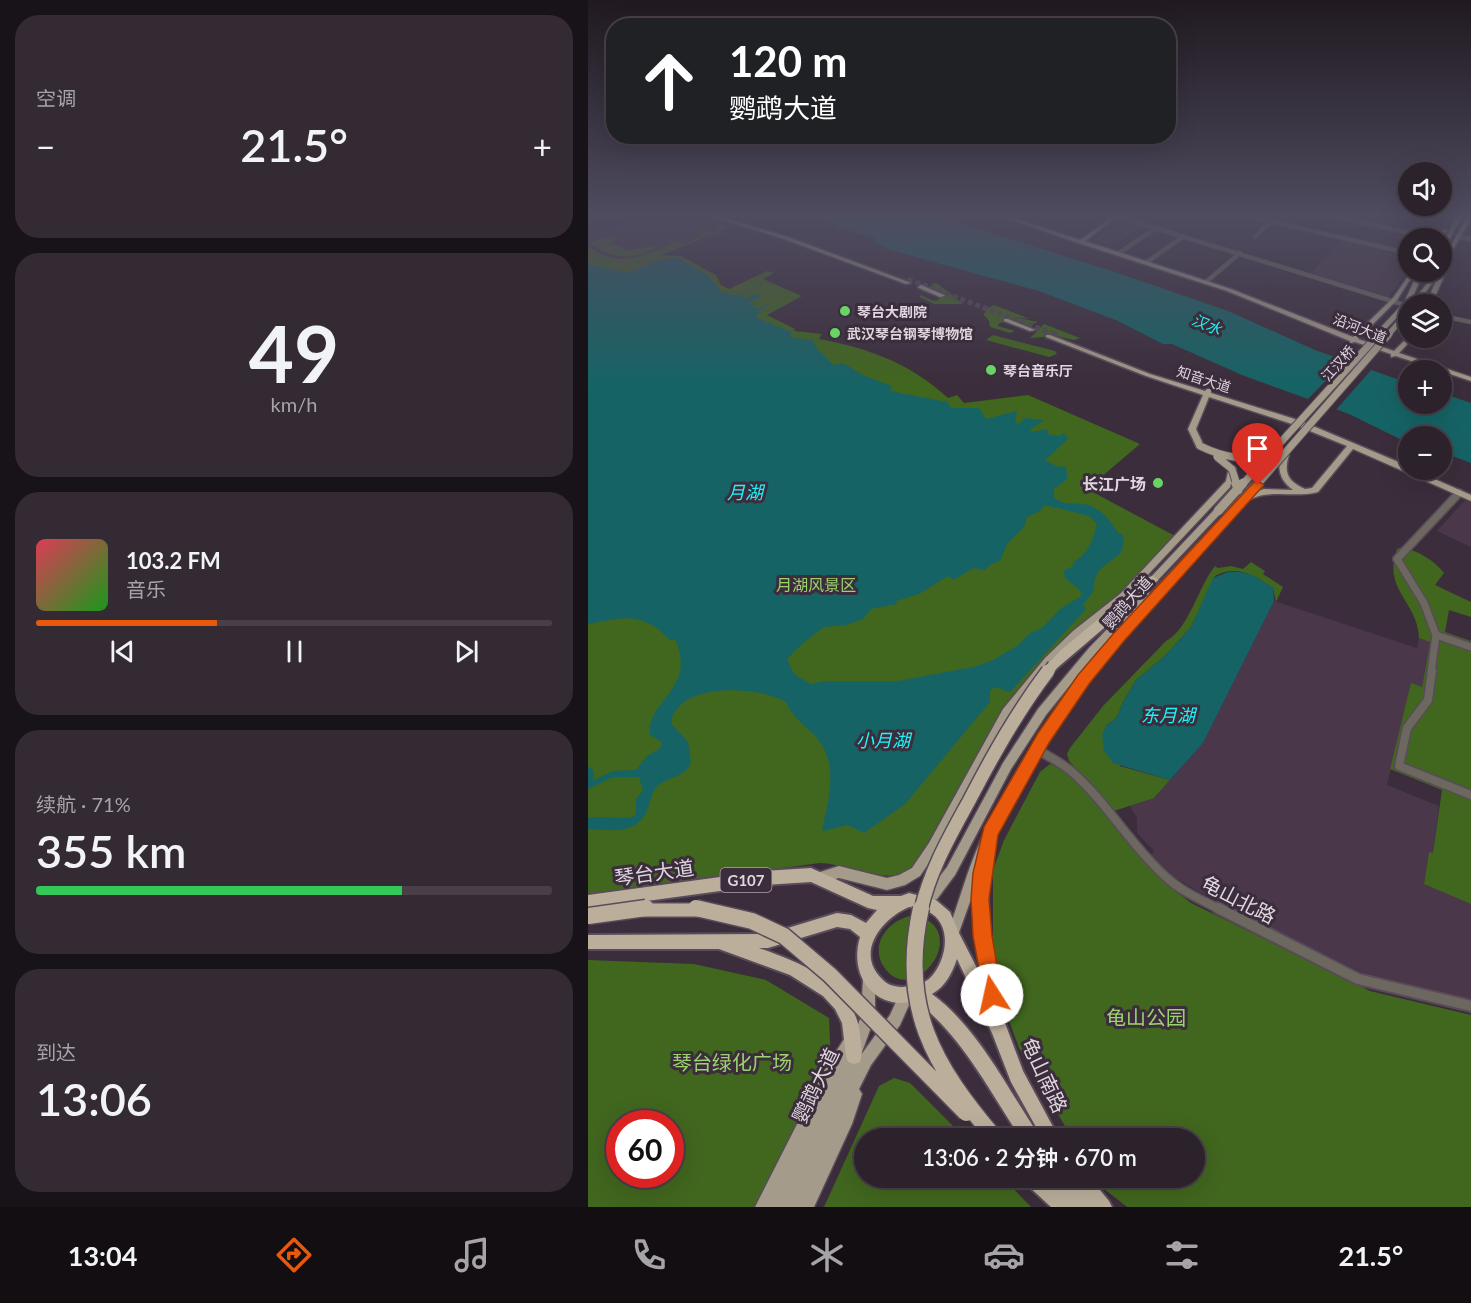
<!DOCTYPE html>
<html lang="zh">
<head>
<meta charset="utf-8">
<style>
	body { margin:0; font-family:Lato,"Noto Sans SC",sans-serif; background:#342a34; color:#f1f3f6; height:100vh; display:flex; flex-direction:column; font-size:22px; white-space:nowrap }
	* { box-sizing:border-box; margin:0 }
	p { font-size:20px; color:#a6a4a9 }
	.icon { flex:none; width:33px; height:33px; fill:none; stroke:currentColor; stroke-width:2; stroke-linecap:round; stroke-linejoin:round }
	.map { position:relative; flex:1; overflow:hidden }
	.side { display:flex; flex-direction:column; gap:15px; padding:15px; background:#181318; width:588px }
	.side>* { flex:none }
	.hud { position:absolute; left:18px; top:18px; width:570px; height:126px; border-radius:24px; box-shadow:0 6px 24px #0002,0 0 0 2px #483f48; background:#202124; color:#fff; overflow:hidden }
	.fabs { position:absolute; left:810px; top:162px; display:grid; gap:12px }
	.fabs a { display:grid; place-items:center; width:54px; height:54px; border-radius:50%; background:#2c222c; box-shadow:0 6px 24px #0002,0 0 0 2px #483f48; font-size:30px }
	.speed { position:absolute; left:18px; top:1110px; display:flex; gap:12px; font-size:30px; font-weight:700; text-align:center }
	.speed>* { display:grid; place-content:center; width:78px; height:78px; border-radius:50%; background:#2c222c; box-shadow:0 6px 24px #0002,0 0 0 2px #483f48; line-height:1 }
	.speed .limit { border:9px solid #d22; background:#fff; color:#111 }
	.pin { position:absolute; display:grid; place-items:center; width:51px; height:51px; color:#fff; margin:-62px -26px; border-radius:50% 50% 50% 0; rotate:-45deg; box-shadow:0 0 6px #0007 }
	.pin .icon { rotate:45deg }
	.me { position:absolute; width:66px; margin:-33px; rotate:350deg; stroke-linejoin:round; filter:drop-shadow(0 0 4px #0008) }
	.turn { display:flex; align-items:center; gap:21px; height:126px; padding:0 24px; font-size:27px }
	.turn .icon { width:78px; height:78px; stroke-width:2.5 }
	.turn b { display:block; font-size:42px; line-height:51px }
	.big { font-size:45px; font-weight:600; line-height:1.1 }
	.side .card { flex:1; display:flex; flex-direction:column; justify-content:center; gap:9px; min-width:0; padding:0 21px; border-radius:24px; background:#342a34 }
	.side .dial { align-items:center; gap:0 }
	.dial b { font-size:78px; line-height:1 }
	.song { display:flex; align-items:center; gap:18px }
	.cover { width:72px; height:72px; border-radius:9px; background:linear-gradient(135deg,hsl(350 70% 55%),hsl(120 70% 35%)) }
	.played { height:6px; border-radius:3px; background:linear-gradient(90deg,#ea580c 35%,#483f48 35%) }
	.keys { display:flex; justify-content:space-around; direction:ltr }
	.heat { display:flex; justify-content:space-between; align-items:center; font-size:33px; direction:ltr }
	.charge { height:9px; border-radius:4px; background:linear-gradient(90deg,#34c759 71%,#483f48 0) }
	.trip { position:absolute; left:266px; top:1128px; width:351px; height:60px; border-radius:30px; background:#2c222c; box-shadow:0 6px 24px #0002,0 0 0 2px #483f48; font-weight:600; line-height:60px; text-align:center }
	.tab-bar { display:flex; height:96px; justify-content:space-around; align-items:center; background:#120e12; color:#a6a4a9 }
	.tab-bar .icon { width:42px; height:42px }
	.tab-bar .current { color:#ea580c }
	.tab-bar b { font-size:27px; color:#f1f3f6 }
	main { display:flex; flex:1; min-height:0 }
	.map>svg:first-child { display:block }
	.built { fill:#4a3749 }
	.green { fill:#41661e; fill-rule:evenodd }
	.water { fill:#166365; fill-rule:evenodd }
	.pier { fill:#3b2d3b }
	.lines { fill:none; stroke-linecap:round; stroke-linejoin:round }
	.major-tunnel-far1 { stroke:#544654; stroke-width:5; stroke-dasharray:5 3; stroke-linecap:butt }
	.major-tunnel { stroke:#544654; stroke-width:7; stroke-dasharray:7 4; stroke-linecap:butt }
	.minor-far3-casing { stroke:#594b59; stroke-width:5 }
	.minor-far2-casing { stroke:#594b59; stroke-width:10 }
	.minor-far1-casing { stroke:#594b59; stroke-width:11 }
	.minor-casing { stroke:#594b59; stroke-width:14 }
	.major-casing { stroke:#594b59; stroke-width:3 }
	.highway-casing { stroke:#594b59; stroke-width:4 }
	.minor-far3 { stroke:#6c675f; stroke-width:4 }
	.minor-far2 { stroke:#6c675f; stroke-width:7 }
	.minor-far1 { stroke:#6c675f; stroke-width:8 }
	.minor { stroke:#6c675f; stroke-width:10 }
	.major { fill:#a49b8a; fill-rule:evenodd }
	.highway { fill:#bbaf9b; fill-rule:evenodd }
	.major-bridge-far2-casing { stroke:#594b59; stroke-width:7; stroke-linecap:butt }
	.major-bridge-far1-casing { stroke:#594b59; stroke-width:9; stroke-linecap:butt }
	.major-bridge-casing { stroke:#594b59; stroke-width:12; stroke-linecap:butt }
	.highway-bridge-far2-casing { stroke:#594b59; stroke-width:13; stroke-linecap:butt }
	.highway-bridge-far1-casing { stroke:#594b59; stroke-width:16; stroke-linecap:butt }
	.highway-bridge-casing { stroke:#594b59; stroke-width:19; stroke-linecap:butt }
	.major-bridge-far2 { stroke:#a49b8a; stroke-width:5 }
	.major-bridge-far1 { stroke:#a49b8a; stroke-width:7 }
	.major-bridge { stroke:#a49b8a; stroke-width:9 }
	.highway-bridge-far2 { stroke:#bbaf9b; stroke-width:10 }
	.highway-bridge-far1 { stroke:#bbaf9b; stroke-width:13 }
	.highway-bridge { stroke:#bbaf9b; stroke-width:16 }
	.route { fill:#ea580c; stroke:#983908; stroke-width:1.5 }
	.poi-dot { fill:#68d465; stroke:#3b2d3b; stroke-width:2 }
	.labels { text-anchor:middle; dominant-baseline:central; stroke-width:6; stroke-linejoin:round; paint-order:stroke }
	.far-poi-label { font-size:14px; font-weight:bold; fill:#dfd6df; stroke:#3b2d3b; text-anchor:start }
	.far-street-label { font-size:14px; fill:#dfd6df; stroke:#3b2d3b }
	.far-water-label { font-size:15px; font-style:italic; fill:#1af6f9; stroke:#3b2d3b }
	.shield { fill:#3b2d3b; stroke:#aea3ae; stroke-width:1.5 }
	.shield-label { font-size:15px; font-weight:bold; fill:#dfd6df }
	.poi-label { font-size:16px; font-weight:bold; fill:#dfd6df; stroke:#3b2d3b; text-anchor:end }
	.park-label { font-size:16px; fill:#9ad36c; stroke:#3b2d3b }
	.street-label { font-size:16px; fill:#dfd6df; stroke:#3b2d3b }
	.water-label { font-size:18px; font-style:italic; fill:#1af6f9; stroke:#3b2d3b }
	.near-street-label { font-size:20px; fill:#dfd6df; stroke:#3b2d3b }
	.near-park-label { font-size:20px; fill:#9ad36c; stroke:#3b2d3b }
</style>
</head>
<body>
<main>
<section class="side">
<div class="card"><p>空调</p>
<div class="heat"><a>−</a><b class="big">21.5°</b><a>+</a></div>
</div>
<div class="card dial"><b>49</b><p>km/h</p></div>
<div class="card">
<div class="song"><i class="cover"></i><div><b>103.2 FM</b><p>音乐</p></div></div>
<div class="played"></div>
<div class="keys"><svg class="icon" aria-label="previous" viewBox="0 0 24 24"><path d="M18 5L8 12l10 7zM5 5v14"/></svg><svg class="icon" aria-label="pause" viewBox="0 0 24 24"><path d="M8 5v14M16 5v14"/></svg><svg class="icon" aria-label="next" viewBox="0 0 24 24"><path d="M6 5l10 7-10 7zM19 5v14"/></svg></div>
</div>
<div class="card"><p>续航 · 71%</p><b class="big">355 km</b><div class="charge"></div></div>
<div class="card"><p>到达</p><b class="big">13:06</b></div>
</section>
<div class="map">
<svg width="883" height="1207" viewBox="0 0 883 1207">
	<rect width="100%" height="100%" fill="#3b2d3b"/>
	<path class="built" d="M64,216H106L146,226L127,237L121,236L51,264L0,257V234Z
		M533,220L554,226L523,247L505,240Z
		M753,240L820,256V270L800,299L721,275Z
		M877,500L883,503V547L849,531Z
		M686,601L829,648L831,638L842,641L834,687L823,684L799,785L851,806L845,854L841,853L836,883L883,904V999L775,973L609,891L581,874L563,855L566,851L549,833V818L542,806L567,797L615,743Z"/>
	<path class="green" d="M129,224L142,227L74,255L93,256L128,275L133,285L141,289L179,271L186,273L175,279L214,296L179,315L207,329L206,331L234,334L231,339C280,348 322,363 360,398L369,395L376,403L440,395L552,444L499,489L587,536L525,601L501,619L341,848C334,856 328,866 319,872C301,884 255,863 232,863L0,894V245C33,275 67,249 99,237L90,242L96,244L114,235L112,232L127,228L121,231L124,233L132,228Z
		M25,235L27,237L23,244L36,248L38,251L74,244C53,260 22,262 2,242Z
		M346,283L350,284L375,304H346L331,297L333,295L346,301L350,300L354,294L340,289Z
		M406,305L442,319L426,317L450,322L439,326L421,320L410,324V326L427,331L422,333L402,327L401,321L395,314L398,312L396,310Z
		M456,324L492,338L486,340L469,336L442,338Z
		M405,335L467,351L469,354L461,357L398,340Z
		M814,547C830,551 846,560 856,573L847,585L883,602V617L861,610L857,632L883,641V904L836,884L841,852L845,853L854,790L802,769L823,683L834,687L842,642L831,638C830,602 794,590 809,549Z
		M663,562L677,571L675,574L695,587L688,602L685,588C668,576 648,564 627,576L603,627L578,655L548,680L535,702L529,717L518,726L532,766L582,780L566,798L526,811L481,761L479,754L482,748L515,706L578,641C601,629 610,587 627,566L630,568L643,566L655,569Z
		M462,764L474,768L486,778L558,863L576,882L603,903L782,991L883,1015V1207H539L510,1184L507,1178H606V1138H484L431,1048L411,993L405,954V870L416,840L452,772Z
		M328,915C386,932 324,1010 296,967C280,943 303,917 328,915Z
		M0,960L106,964L178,980L241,1018L243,1062L167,1207H0ZM32,1124H82V1174H32Z
		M306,1078L322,1083L377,1138H276V1178H415L443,1207H236L291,1086Z"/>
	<path class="water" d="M230,216H349L527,272L640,311L727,350L820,383V404H854V393L883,403V463L854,452V436H820V443L761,414L654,375L584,344H575L530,321L451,291L299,249L286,243L288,241L286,238L252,228Z
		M91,258L121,277L133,292L150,296L173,283L153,296L157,299L170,293L174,296L160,303L163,305L179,299L163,306L171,308L184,301L168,313L187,309L168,314L169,318L204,332L201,337L224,340L230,350L246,365L255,363L277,376L304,386L302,391L359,402L363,408H391L398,419L429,411L427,423L431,424L437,418L456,420L442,430L444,432L460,429L459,434L472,436L476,433L480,439L457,460L470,467L478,466L479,479L466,489V497C474,505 482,503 493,504C510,505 522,519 530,533L534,534L536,541L533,553L511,570L507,579L505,592L495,605L498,609L422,692L407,687L402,691V702L317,804L276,833L260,825L234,831C240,800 252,764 228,737C216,724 205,719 198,702C171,686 89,681 83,723L100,742L103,763C96,778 80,776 69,787C64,792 62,801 60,808C49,836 25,830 0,829V817L42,818L48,814V799L55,790L51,777H25L0,789V766L5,770L6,780L25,771L48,770L58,757L72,748L74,742L62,735C57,701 110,689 87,639L82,640C54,611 37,617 0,624V264L40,273L74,259ZM457,505L501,516L509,524C504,541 502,551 486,562L485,566L475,571L478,579L493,591V596L472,609L455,627L441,634L429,646L405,660L385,667L310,681H236L223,684L206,674L199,659L215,643L236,627L258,625L275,619L283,609L309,604L308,601L331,594L360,576L365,580L386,568L397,570L403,564L412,561L419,544L436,527L439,517L452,511Z
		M640,572C659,570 670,577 685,588L686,601L615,743L582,780L525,763L516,751L514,735L518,726L529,717L535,702L548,680L578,655L603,627L625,578Z"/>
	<path class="pier" d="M759,359L785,368L746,412L718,401Z"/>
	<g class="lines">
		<path class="major-tunnel-far1" d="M320,279L468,335"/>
		<path class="major-tunnel" d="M464,334L469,336"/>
		<defs>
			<path id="minor-far3" d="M528,216L820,306
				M660,216L820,253
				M745,216L843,238
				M667,237L688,216
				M870,237L883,239
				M531,253L568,228
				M559,262L596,236
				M618,282L652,253
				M854,316L883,322"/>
			<path id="minor-far2" d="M848,635L883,647
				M843,673L848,635L836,603L809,559L871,493"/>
			<path id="minor-far1" d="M844,671L840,700L819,728L811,766L883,795
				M448,749C460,756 472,762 483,771C519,802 542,845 578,877C594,892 614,900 633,910"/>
			<path id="minor" d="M630,908L770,979L883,1006"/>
			<path id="major" d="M122,216H129L200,237L323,283L318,284L196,239Z
				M413,216H420L492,240L526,216H531L497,241L643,289L765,337L805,298L823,272H827L809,300L770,339L806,351L820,337L825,338L811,353L883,377V381L808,356L803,357V354L767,342L762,343V341L639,291L490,243Z
				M870,216H874L857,248L854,249V244Z
				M880,216H883V219L860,258L863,260L844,304H838L851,274L829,304H823L848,272H854V261Z
				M855,230L860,231L845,238H839Z
				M830,272H836L822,303L817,304L816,303Z
				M333,285L356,295L357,296L352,297L331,288L330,287Z
				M416,319H420L447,330L442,331L416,321Z
				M458,335H462L562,374L617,391L619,389H623V393L713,421L820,466V470H826L883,495V501L765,449L730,492C711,497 694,492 676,495C668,496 661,501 653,501L652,499L653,497L676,489L705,490C692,481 688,468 694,453H700L701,455C695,474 701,482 717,489L724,488L759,446L707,425L621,397L608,429L616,446L615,448H609L600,429L615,395L558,376L458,337Z
				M641,467H647L648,469L645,484L538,598L491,637L463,664L445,686L423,715L349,851L332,876L317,885L299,890L251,878L233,883L229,881L227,877L229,873L251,866L299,878L311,875L324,868L341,843L415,709L439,680L457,658L485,631L532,594L638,481Z
				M630,508L634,511L633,513L568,582L558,598L637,514H643L644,516L643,518C594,571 543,622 500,680C462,732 430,788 402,846L404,850C396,904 402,956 414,1009L412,1014L407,1016L402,1014C398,1004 397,992 395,981C389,950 385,917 388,885L369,938L365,940L361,938L359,934C371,903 379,870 393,840C429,762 477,691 533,626L507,654L458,715L423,769L367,875L349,899L333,905L329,903L327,899L329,895L341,890L359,867L415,763L450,709L501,648L550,597L562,578L627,509Z
				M281,973L286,974L287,979V1016L273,1055L302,1015L313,991L318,989L323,991L325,996L312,1025L283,1065L271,1089L274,1094L264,1124L226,1207H183L184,1206L183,1207H167L237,1069L258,1036L263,1034L266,1036L273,1016L275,979L276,974Z"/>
			<path id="highway" d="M565,576L570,580L556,594L469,668L465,670L461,668L459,665L473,650L561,577Z
				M223,868L285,896H313L321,893L348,900L362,912L371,933L417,1023L435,1071L471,1138H454L423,1082L404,1033L369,959C364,973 358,986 344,994C390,1028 417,1085 449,1132L451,1138H433C401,1091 375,1037 329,1002C323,1002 315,1003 309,1003C276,998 263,967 272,937L262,929L249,927L180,948H171C213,963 266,983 272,1034C273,1043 275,1053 272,1062L266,1064L260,1062L258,1056L254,1023L247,1009L235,996L202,975L131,949H0V935L180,934L249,913L263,915L278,923L289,910L280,908L223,882L176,885L0,909V895L176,871ZM321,907C327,908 334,909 339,911C366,923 359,962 341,979C333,985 324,986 315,987C307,987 299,985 294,979C267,953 293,919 321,907Z
				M435,1178H457L466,1186L462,1178H502L521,1201L524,1207H463L438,1184Z"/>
		</defs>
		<use href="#minor-far3" class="minor-far3-casing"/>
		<use href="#minor-far2" class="minor-far2-casing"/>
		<use href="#minor-far1" class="minor-far1-casing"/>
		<use href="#minor" class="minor-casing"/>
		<use href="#major" class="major-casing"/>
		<use href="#highway" class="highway-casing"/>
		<use href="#minor-far3" class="minor-far3"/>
		<use href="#minor-far2" class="minor-far2"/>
		<use href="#minor-far1" class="minor-far1"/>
		<use href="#minor" class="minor"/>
		<use href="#major" class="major"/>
		<use href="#highway" class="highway"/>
		<defs>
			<path id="major-bridge-far2" d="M789,335L819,303
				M800,335L820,312"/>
			<path id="major-bridge-far1" d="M612,446C635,457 656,462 681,453
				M629,457L644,469L649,485
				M654,485L791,334
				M669,485L801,334"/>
			<path id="major-bridge" d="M648,483L650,490
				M630,511L655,483
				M640,516L670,483"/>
			<path id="highway-bridge-far2" d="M459,673L465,665"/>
			<path id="highway-bridge-far1" d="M47,910H115
				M333,910C342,870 362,836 381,801C405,755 429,712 460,671"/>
			<path id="highway-bridge" d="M108,908L164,921L196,936L242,975L378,1113
				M333,908C311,1007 345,1065 407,1138
				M0,916L58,908"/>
		</defs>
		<use href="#major-bridge-far2" class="major-bridge-far2-casing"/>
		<use href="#major-bridge-far1" class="major-bridge-far1-casing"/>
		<use href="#major-bridge" class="major-bridge-casing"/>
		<use href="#highway-bridge-far2" class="highway-bridge-far2-casing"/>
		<use href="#highway-bridge-far1" class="highway-bridge-far1-casing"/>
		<use href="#highway-bridge" class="highway-bridge-casing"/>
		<use href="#major-bridge-far2" class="major-bridge-far2"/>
		<use href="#major-bridge-far1" class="major-bridge-far1"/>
		<use href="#major-bridge" class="major-bridge"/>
		<use href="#highway-bridge-far2" class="highway-bridge-far2"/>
		<use href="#highway-bridge-far1" class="highway-bridge-far1"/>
		<use href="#highway-bridge" class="highway-bridge"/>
	</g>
	<linearGradient id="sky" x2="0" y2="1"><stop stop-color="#201920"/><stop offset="0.56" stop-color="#4f4c60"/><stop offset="1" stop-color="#4f4c60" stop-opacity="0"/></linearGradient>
	<rect width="883" height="385" fill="url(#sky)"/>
	<path class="route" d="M670,481L676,485L674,487L536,641L501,684L461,743L410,835L401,899L404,936L414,995L411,1002L404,1005L397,1002L385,936L383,899L385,873L396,827L450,733L490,675L526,633L666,482Z"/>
	<g class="poi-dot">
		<circle cx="257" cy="311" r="6"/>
		<circle cx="247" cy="333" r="6"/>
		<circle cx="403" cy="370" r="6"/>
		<circle cx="570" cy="483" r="6"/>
	</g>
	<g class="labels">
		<g class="far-poi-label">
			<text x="269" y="311">琴台大剧院</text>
			<text x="259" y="333">武汉琴台钢琴博物馆</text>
			<text x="415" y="370">琴台音乐厅</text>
		</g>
		<g class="far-street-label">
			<text transform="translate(772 328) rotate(21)">沿河大道</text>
			<text transform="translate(750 363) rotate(-48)">江汉桥</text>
			<text transform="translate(616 379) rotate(18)">知音大道</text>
		</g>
		<g class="far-water-label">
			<text transform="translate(619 324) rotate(23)">汉水</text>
		</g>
		<rect class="shield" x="132.5" y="868" width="51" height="24" rx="4.5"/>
		<g class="shield-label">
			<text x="158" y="880">G107</text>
		</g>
		<g class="poi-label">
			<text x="558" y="483">长江广场</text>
		</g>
		<g class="park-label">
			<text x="228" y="584">月湖风景区</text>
		</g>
		<g class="street-label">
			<text transform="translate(539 602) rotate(-48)">鹦鹉大道</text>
		</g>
		<g class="water-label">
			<text x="157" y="492">月湖</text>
			<text x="580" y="715">东月湖</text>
			<text x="295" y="740">小月湖</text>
		</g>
		<g class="near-street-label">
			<text transform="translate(66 872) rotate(-8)">琴台大道</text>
			<text transform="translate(651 899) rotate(27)">龟山北路</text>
			<text transform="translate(457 1075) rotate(65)">龟山南路</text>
			<text transform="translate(227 1085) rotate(-64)">鹦鹉大道</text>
		</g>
		<g class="near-park-label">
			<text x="558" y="1017">龟山公园</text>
			<text x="144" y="1062">琴台绿化广场</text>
		</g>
	</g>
</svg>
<div class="fabs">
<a><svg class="icon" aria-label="sound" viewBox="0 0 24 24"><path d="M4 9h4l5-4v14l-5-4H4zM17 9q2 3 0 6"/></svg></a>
<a><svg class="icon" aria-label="search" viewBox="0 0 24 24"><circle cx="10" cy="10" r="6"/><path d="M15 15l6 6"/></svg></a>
<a><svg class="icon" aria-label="layers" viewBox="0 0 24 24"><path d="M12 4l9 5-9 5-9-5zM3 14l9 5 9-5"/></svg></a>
<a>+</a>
<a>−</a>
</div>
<div class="speed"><div class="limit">60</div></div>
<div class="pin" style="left:670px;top:485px;background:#d93025"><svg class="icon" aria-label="arrive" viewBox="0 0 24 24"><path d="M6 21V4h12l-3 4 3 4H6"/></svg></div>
<svg class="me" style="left:404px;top:995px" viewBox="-20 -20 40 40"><circle r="19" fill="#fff"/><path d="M0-13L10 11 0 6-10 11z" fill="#ea580c"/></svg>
<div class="trip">13:06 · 2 分钟 · 670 m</div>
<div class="hud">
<div class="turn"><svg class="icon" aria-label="ahead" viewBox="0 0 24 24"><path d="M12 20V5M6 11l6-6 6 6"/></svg><div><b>120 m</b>鹦鹉大道</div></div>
</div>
</div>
</main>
<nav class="tab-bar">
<b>13:04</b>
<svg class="icon current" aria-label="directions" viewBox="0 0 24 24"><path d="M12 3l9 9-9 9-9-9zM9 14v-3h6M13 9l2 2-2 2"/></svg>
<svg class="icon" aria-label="music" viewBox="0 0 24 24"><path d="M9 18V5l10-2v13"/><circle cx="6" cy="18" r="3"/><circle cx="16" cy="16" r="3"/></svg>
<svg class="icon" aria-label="phone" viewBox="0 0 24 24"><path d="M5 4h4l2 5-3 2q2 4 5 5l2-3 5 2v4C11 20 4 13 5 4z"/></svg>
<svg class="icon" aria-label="climate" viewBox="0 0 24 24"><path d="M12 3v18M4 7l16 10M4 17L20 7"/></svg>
<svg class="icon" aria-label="car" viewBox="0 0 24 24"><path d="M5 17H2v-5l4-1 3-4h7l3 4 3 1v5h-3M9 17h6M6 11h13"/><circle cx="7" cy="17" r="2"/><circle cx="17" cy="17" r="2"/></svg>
<svg class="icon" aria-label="filters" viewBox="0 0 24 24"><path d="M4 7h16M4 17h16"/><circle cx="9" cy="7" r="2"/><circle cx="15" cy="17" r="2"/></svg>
<b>21.5°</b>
</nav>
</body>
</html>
